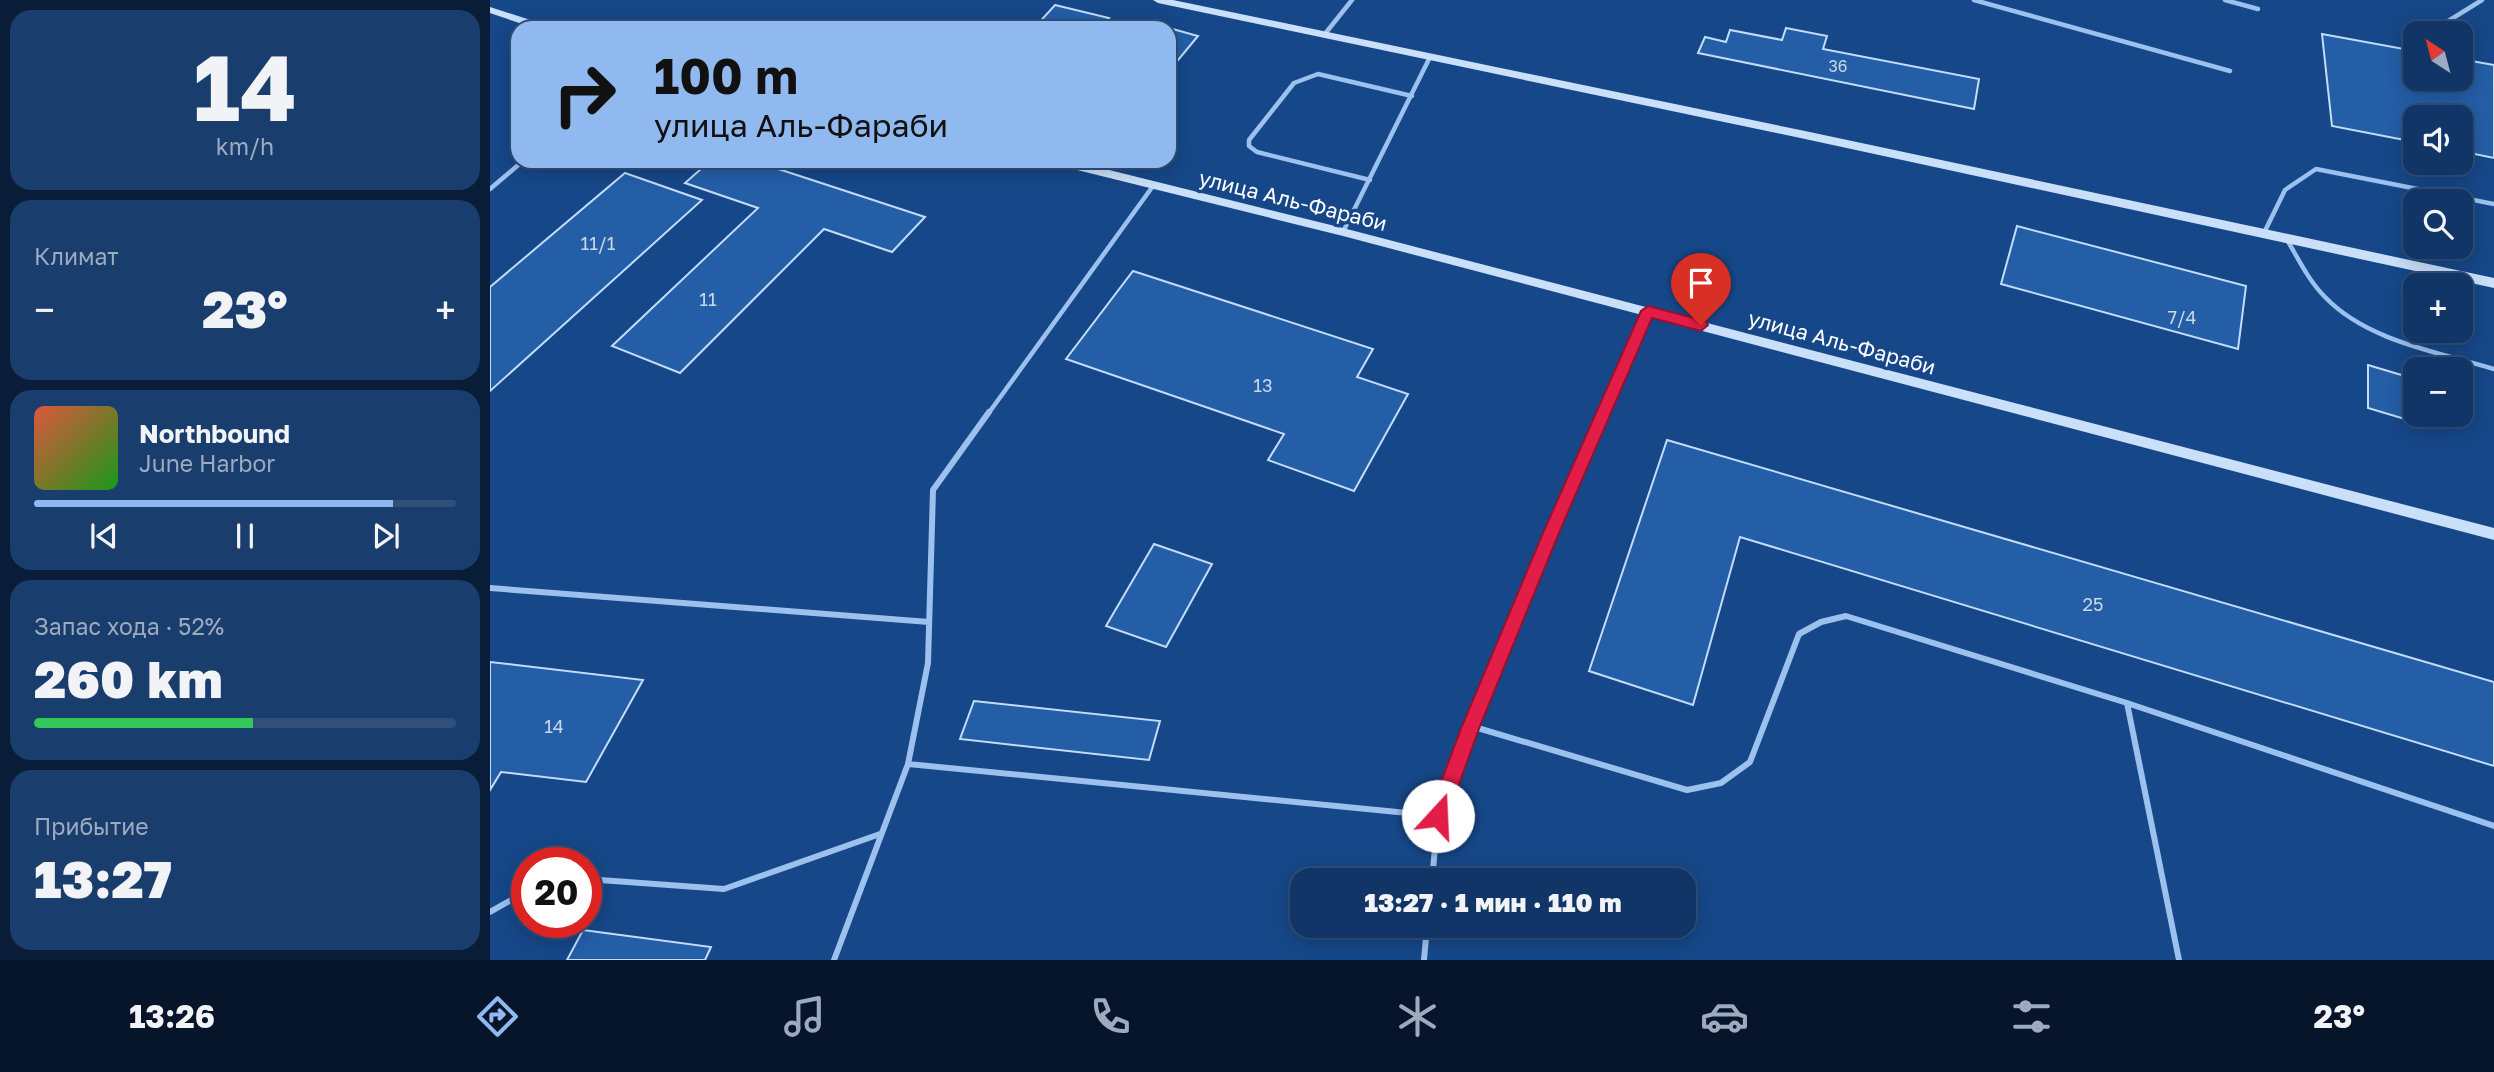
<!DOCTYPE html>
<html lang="ru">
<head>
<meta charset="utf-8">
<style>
	body { margin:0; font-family:"Golos Text",sans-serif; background:#193d6c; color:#f1f3f6; height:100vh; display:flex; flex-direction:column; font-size:26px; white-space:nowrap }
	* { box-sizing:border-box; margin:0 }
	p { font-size:23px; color:#9cabbf }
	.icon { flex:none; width:38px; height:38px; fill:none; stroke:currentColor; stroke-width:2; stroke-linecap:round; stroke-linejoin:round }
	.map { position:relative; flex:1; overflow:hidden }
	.panel { display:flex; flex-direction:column; gap:10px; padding:10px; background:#091d38; width:490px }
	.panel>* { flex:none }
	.guide { position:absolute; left:21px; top:21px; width:665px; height:147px; border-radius:21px; box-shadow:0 4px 18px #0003,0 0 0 2px #30507a; background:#90b9f0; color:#111; overflow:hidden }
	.needle { width:46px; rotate:324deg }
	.fabs { position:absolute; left:1913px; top:21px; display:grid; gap:14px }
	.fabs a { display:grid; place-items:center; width:70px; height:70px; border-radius:14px; background:#103566; box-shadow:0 4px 18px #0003,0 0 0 2px #30507a; font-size:35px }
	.speed { position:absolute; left:21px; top:847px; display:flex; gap:14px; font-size:35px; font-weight:700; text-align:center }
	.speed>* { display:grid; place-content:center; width:91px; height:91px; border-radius:50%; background:#103566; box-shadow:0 4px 18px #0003,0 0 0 2px #30507a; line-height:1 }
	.speed .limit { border:10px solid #d22; background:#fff; color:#111 }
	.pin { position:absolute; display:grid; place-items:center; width:60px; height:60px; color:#fff; margin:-72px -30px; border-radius:50% 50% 50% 0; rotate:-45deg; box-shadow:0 0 7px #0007 }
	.pin .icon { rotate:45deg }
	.me { position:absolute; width:77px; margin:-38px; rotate:20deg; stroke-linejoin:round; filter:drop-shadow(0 0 5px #0008) }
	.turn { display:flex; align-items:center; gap:24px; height:147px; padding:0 28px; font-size:32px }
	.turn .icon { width:91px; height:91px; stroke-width:2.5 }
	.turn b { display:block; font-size:49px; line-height:60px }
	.big { font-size:52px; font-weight:800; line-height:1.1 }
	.panel .card { flex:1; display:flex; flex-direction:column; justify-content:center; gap:10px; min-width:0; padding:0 24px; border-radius:21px; background:#193d6c }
	.panel .dial { align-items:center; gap:0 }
	.dial b { font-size:91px; line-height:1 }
	.song { display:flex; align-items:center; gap:21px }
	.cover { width:84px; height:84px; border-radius:10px; background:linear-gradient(135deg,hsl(10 70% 55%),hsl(120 70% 35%)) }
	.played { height:7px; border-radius:4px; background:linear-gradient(90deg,#90b9f0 85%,#30507a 85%) }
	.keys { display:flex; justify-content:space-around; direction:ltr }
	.heat { display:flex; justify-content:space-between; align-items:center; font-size:38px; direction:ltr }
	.charge { height:10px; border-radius:5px; background:linear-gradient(90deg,#34c759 52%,#30507a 0) }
	.trip { position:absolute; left:800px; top:868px; width:406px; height:70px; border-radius:21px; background:#103566; box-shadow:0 4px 18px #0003,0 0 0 2px #30507a; font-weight:800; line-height:70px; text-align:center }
	.menu { display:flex; height:112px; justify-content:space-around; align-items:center; background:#061529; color:#9cabbf }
	.menu .icon { width:49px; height:49px }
	.menu .selected { color:#90b9f0 }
	.menu b { font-size:32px; color:#f1f3f6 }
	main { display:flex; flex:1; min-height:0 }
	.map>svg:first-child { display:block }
	.building { fill:#245ea7; stroke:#c3dcfa; stroke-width:2 }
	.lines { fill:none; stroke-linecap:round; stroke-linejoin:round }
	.service-far1 { stroke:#9dc1ee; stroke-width:4.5 }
	.service { stroke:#9dc1ee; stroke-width:6 }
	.secondary { fill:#cadffa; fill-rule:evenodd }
	.route { fill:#e11d48; stroke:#92132f; stroke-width:2 }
	.labels { text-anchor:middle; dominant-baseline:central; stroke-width:7; stroke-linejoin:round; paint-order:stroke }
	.far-number-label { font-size:16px; fill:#c8d7e9 }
	.number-label { font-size:18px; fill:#c8d7e9 }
	.street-label { font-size:21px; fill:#fff; stroke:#164788 }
</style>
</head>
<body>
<main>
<section class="panel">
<div class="card dial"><b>14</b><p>km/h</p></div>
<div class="card"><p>Климат</p>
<div class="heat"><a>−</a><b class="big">23°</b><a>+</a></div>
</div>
<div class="card">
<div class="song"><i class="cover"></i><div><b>Northbound</b><p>June Harbor</p></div></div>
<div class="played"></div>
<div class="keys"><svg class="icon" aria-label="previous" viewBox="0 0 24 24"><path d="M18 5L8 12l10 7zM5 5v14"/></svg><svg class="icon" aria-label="pause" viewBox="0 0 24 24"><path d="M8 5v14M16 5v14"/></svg><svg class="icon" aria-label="next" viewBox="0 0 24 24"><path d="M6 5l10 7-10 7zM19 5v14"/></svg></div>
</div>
<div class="card"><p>Запас хода · 52%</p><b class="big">260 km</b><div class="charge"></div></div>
<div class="card"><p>Прибытие</p><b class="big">13:27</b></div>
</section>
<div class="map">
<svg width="2004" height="960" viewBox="0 0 2004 960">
	<rect width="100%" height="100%" fill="#164788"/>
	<path class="building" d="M565,5L619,18L609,28H544Z
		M679,28L708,36L679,71Z
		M1296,28L1337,36L1333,49L1489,79L1484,109L1208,53L1215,37L1236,42L1240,30L1292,40Z
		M1832,34L1925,51V79H1970V59L2004,65V158L1970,151V117H1925V142L1842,126Z
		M220,161H264L435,217L402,252L334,229L190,373L122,346L268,208L195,183Z
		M135,173L212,200L0,391V287Z
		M1527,226L1756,286L1748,349L1511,284Z
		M643,271L883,349L867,377L918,394L864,491L778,460L794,434L576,359Z
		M1878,365L1925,379V415H1938V426L1878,408Z
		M1177,440L2004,682V766L1250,537L1203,705L1099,671Z
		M664,544L722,564L676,647L616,626Z
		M0,662L153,680L96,782L11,772L0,790Z
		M484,701L670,721L659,760L470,739Z
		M93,930L221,947L215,960H77Z"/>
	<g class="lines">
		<path class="service-far1" d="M1484,0L1740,71
			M1735,0L1768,9
			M1955,23L1992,0
			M834,35L862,0
			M880,180L767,152L759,146V140L804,83L828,74L922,96
			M0,189L33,161
			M853,232L940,57
			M1774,233L1795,190L1826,169L2004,204
			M1796,238C1808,258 1818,280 1835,297C1877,341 1948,352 2004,369
			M498,414L663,186
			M1114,414L1158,311"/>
		<path class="service" d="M0,588L439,622
			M1637,703L1689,960
			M981,726L1197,790L1231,783L1260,762L1309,634L1331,622L1356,616L1637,703L2004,826
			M418,764L948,816
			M96,879L234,889L390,834
			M942,880L948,816L981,726L1115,412
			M0,912L37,891
			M344,960L418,764L438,663L443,490L499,412
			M934,960L937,926"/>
		<path class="secondary" d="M663,0H683L1315,131L2004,278V288L1315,139L668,3Z
			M0,7L59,26L60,28H44L0,13Z
			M561,161H583L853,228L2004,528V540L853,236L567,165Z"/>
	</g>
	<path class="route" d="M1158,306L1216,321L1218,325L1211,331L1162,318L1069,533L990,726L955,823L948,825L941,823L938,816L972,726L1053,533L1151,311Z"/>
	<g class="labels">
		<g class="far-number-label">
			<text x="1348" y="66">36</text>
		</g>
		<g class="number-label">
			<text x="108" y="243">11/1</text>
			<text x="218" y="299">11</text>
			<text x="1692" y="317">7/4</text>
			<text x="773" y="385">13</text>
			<text x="1603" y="604">25</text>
			<text x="64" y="726">14</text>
		</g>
		<g class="street-label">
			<text transform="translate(803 200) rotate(14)">улица Аль-Фараби</text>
			<text transform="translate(1352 342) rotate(15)">улица Аль-Фараби</text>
		</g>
	</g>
</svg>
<div class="fabs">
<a><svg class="needle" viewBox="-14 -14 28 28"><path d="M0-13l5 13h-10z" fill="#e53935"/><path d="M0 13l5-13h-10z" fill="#9cabbf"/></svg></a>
<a><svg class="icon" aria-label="sound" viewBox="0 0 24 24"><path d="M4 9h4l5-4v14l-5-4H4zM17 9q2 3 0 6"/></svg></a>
<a><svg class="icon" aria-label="search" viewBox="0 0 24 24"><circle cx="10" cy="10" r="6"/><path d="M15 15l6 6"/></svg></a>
<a>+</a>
<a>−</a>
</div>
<div class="speed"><div class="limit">20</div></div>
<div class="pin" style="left:1211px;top:325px;background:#d93025"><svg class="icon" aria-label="arrive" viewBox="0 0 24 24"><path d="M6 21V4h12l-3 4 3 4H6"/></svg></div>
<svg class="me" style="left:948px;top:816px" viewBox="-20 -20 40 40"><circle r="19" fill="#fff"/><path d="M0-13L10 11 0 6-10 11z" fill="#e11d48"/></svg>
<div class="trip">13:27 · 1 мин · 110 m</div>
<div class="guide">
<div class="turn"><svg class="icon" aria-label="right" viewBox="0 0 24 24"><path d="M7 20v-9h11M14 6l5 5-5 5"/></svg><div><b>100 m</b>улица Аль-Фараби</div></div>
</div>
</div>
</main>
<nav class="menu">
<b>13:26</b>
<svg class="icon selected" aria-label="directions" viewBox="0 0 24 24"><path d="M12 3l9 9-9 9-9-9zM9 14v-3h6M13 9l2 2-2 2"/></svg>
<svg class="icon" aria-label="music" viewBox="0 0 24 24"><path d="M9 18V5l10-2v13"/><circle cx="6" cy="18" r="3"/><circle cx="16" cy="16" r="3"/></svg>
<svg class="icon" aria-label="phone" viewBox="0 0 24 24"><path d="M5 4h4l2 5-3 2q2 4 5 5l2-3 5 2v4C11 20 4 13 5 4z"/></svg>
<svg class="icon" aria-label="climate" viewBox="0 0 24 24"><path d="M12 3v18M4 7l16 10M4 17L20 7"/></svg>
<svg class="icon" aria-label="car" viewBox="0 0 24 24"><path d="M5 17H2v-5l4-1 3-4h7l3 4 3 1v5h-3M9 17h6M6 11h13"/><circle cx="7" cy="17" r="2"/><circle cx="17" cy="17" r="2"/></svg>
<svg class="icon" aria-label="filters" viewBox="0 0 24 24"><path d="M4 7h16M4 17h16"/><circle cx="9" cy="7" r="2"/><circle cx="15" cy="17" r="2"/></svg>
<b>23°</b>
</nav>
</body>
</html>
